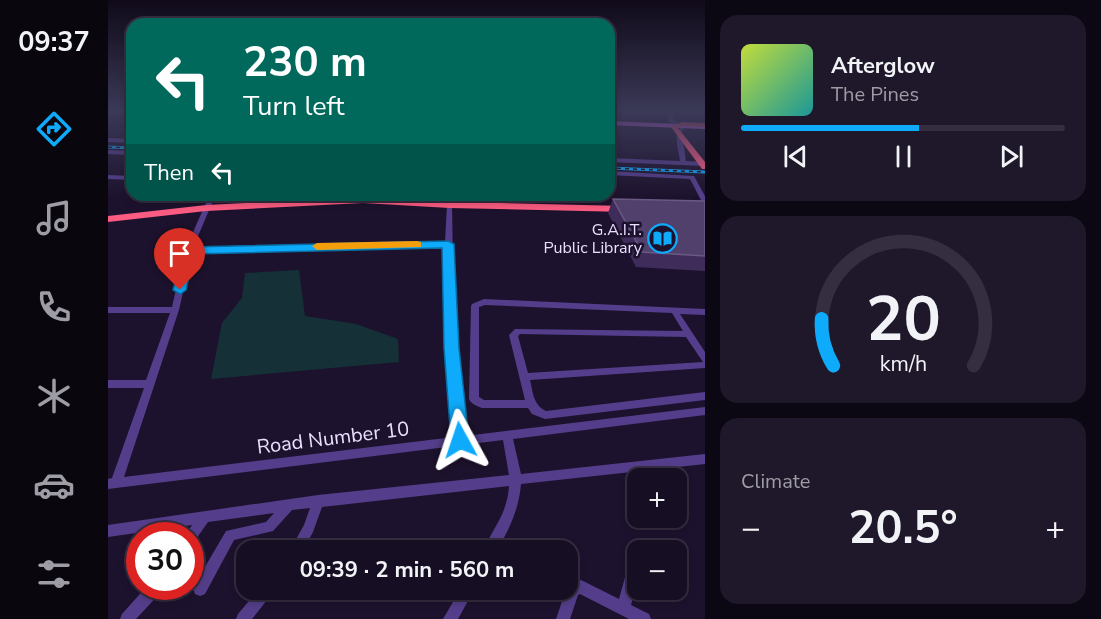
<!DOCTYPE html>
<html lang="en">
<head>
<meta charset="utf-8">
<style>
	body { margin:0; font-family:"Nunito Sans",sans-serif; background:#1f172a; color:#f1f3f6; height:100vh; display:flex; flex-direction:column; font-size:22px; white-space:nowrap }
	* { box-sizing:border-box; margin:0 }
	p { font-size:20px; color:#9e9ca5 }
	.icon { flex:none; width:33px; height:33px; fill:none; stroke:currentColor; stroke-width:2; stroke-linecap:round; stroke-linejoin:round }
	.map { position:relative; flex:1; overflow:hidden }
	.details { display:flex; flex-direction:column; gap:15px; padding:15px; background:#0c0813; width:396px }
	.details>* { flex:none }
	.guide { position:absolute; left:18px; top:18px; width:489px; height:183px; border-radius:18px; box-shadow:0 3px 9px #0003,0 0 0 2px #352e40; background:#00695c; color:#fff; overflow:hidden }
	.controls { position:absolute; left:519px; top:468px; display:grid; gap:12px }
	.controls a { display:grid; place-items:center; width:60px; height:60px; border-radius:12px; background:#160e22; box-shadow:0 3px 9px #0003,0 0 0 2px #352e40; font-size:30px }
	.speed { position:absolute; left:18px; top:522px; display:flex; gap:12px; font-size:30px; font-weight:700; text-align:center }
	.speed>* { display:grid; place-content:center; width:78px; height:78px; border-radius:50%; background:#160e22; box-shadow:0 3px 9px #0003,0 0 0 2px #352e40; line-height:1 }
	.speed .limit { border:9px solid #d22; background:#fff; color:#111 }
	.pin { position:absolute; display:grid; place-items:center; width:51px; height:51px; color:#fff; margin:-62px -26px; border-radius:50% 50% 50% 0; rotate:-45deg; box-shadow:0 0 6px #0007 }
	.pin .icon { rotate:45deg }
	.me { position:absolute; width:66px; margin:-33px; rotate:355deg; stroke-linejoin:round; filter:drop-shadow(0 0 4px #0008) }
	.turn { display:flex; align-items:center; gap:21px; height:126px; padding:0 18px; font-size:27px }
	.turn .icon { width:78px; height:78px; stroke-width:2.5 }
	.turn b { display:block; font-size:42px; line-height:51px }
	.then { display:flex; align-items:center; height:57px; padding:0 18px; background:#0003; gap:12px; font-size:22px }
	.big { font-size:45px; font-weight:700; line-height:1.1 }
	.details .tile { flex:1; display:flex; flex-direction:column; justify-content:center; gap:9px; min-width:0; padding:0 21px; border-radius:18px; background:#1f172a }
	.details .dial { align-items:center; gap:0 }
	.dial svg { height:156px; overflow:visible; fill:none; stroke:#352e40; stroke-width:7; stroke-linecap:round; text-anchor:middle }
	.dial text { fill:#f1f3f6; stroke:none }
	.song { display:flex; align-items:center; gap:18px }
	.cover { width:72px; height:72px; border-radius:9px; background:linear-gradient(135deg,hsl(70 70% 55%),hsl(180 70% 35%)) }
	.played { height:6px; border-radius:3px; background:linear-gradient(90deg,#0eaafb 55%,#352e40 55%) }
	.keys { display:flex; justify-content:space-around; direction:ltr }
	.heat { display:flex; justify-content:space-between; align-items:center; font-size:33px; direction:ltr }
	.trip { position:absolute; left:128px; top:540px; width:342px; height:60px; border-radius:18px; background:#160e22; box-shadow:0 3px 9px #0003,0 0 0 2px #352e40; font-weight:700; line-height:60px; text-align:center }
	main { display:flex; flex:1; min-height:0 }
	.tab-bar { display:flex; flex-direction:column; width:108px; justify-content:space-around; align-items:center; background:#09060e; color:#9e9ca5 }
	.tab-bar .icon { width:42px; height:42px }
	.tab-bar .current { color:#0eaafb }
	.tab-bar b { font-size:27px; color:#f1f3f6 }
	.map>svg:first-child { display:block }
	.green { fill:#153037 }
	.lines { fill:none; stroke-linecap:round; stroke-linejoin:round }
	.minor { fill:#543e8b; fill-rule:evenodd }
	.major { fill:#e968fc; fill-rule:evenodd }
	.highway { fill:#fc5c82; fill-rule:evenodd }
	.rail-casing { stroke:#0eaafb; stroke-width:3 }
	.rail { stroke:#1d122d; stroke-width:1.5; stroke-dasharray:4; stroke-linecap:butt }
	.wall { fill:#402c5a }
	.building { fill:#52406c; stroke:#6a5983; stroke-width:1.5 }
	.route { fill:#0eaafb; stroke:#096ea3; stroke-width:1.5 }
	.slow { fill:#f59e0b }
	.labels { text-anchor:middle; dominant-baseline:central; stroke-width:5; stroke-linejoin:round; paint-order:stroke }
	.poi-label { font-size:16px; fill:#eadffe; stroke:#1d122d; text-anchor:end }
	.near-street-label { font-size:20px; fill:#eadffe; stroke:#1d122d }
</style>
</head>
<body>
<main>
<nav class="tab-bar">
<b>09:37</b>
<svg class="icon current" aria-label="directions" viewBox="0 0 24 24"><path d="M12 3l9 9-9 9-9-9zM9 14v-3h6M13 9l2 2-2 2"/></svg>
<svg class="icon" aria-label="music" viewBox="0 0 24 24"><path d="M9 18V5l10-2v13"/><circle cx="6" cy="18" r="3"/><circle cx="16" cy="16" r="3"/></svg>
<svg class="icon" aria-label="phone" viewBox="0 0 24 24"><path d="M5 4h4l2 5-3 2q2 4 5 5l2-3 5 2v4C11 20 4 13 5 4z"/></svg>
<svg class="icon" aria-label="climate" viewBox="0 0 24 24"><path d="M12 3v18M4 7l16 10M4 17L20 7"/></svg>
<svg class="icon" aria-label="car" viewBox="0 0 24 24"><path d="M5 17H2v-5l4-1 3-4h7l3 4 3 1v5h-3M9 17h6M6 11h13"/><circle cx="7" cy="17" r="2"/><circle cx="17" cy="17" r="2"/></svg>
<svg class="icon" aria-label="filters" viewBox="0 0 24 24"><path d="M4 7h16M4 17h16"/><circle cx="9" cy="7" r="2"/><circle cx="15" cy="17" r="2"/></svg>
</nav>
<div class="map">
<svg width="597" height="619" viewBox="0 0 597 619">
	<rect width="100%" height="100%" fill="#1d122d"/>
	<path class="green" d="M191,270L197,316L248,324L290,339L291,362L103,379L114,323L134,298L137,273Z"/>
	<g class="lines">
		<path class="minor" d="M560,111H564L565,120L579,126L574,131V135L578,161L597,162V166L501,162V158L572,161C571,150 564,135 574,126L561,122Z
			M0,138L24,139V143L0,142Z
			M0,150L24,151V155L0,154Z
			M501,171L586,176L597,196V204L594,202L582,179L501,175Z
			M0,175L24,176V180L0,179Z
			M101,201L104,203L85,248L337,242L339,205L340,204H344L345,264L347,323L357,436L597,407V415L405,439L413,474L597,454V464L413,484C411,509 401,530 389,550H376C386,525 399,515 401,486L214,507L205,532L195,550H182L196,525L202,508L184,510L165,531L126,540L97,594L92,596L87,594L85,589L87,584L118,531L158,522L166,513L100,522L86,542L82,544V536H77L84,525L0,537V525L210,495L401,475L395,440L0,489V479L4,478L36,388H0V380H38L62,313H0V307H64L77,250L98,203ZM337,246L339,323L346,437L16,477L71,310L84,252Z
			M376,299L597,309V315L572,314L597,352V368L422,380C425,392 425,405 438,411L597,392V400L437,419L424,414L420,408H374C369,406 363,404 361,399L363,306L364,304ZM377,305L564,313L575,331L407,329L401,335L417,400H376L371,397V307ZM412,334L578,337L595,362L420,373L410,336Z
			M530,546L535,547L536,550H530V579L523,605L541,614L543,619H521L472,594L470,595L462,619H448L460,584L473,580L511,599L524,552L525,547Z
			M39,586H56L54,591L28,619H12L14,614Z
			M150,590H165L163,595L144,619H128L130,614Z
			M352,590H366L350,619H335Z"/>
		<path class="major" d="M501,121L597,125V129L501,125Z"/>
		<path class="highway" d="M574,122L597,123V127L575,126L570,128L597,162V169H594L563,127Z
			M255,197L342,202L518,206L523,209L518,212L342,208L255,203L98,211L0,222V216L98,205Z"/>
		<defs>
			<path id="rail" d="M0,147L24,148
				M501,168L597,172"/>
		</defs>
		<use href="#rail" class="rail-casing"/>
		<use href="#rail" class="rail"/>
	</g>
	<path class="wall" d="M505,199L597,201V271L528,267L500,213Z"/>
	<path class="building" d="M505,199L597,201V256L534,252Z"/>
	<linearGradient id="sky" x2="0" y2="1"><stop stop-color="#100a19"/><stop offset="0.56" stop-color="#3a3957"/><stop offset="1" stop-color="#3a3957" stop-opacity="0"/></linearGradient>
	<rect width="597" height="198" fill="url(#sky)"/>
	<path class="route" d="M340,241L346,244L351,348L361,440L358,446L352,448L346,446L343,440L336,348L334,248L86,254L78,290L72,294L65,290L75,250L81,247Z"/>
	<path class="slow" d="M309,241L313,242V247L209,250L204,246L209,243Z"/>
	<defs>
		<symbol id="library-ring" viewBox="-11 -11 22 22"><circle r="9.5" fill="#1d122d" stroke="#0eaafb" stroke-width="1.5"/><path d="M-6-4Q-3-5.5-.7-3.5V5Q-3 3-6 4ZM6-4Q3-5.5 .7-3.5V5Q3 3 6 4Z" fill="#0eaafb"/></symbol>
	</defs>
	<g fill-rule="evenodd">
		<use href="#library-ring" x="538" y="222" width="33" height="33"/>
	</g>
	<g class="labels">
		<g class="poi-label">
			<text x="534" y="230">G.A.I.T.<tspan x="534" dy="18">Public Library</tspan></text>
		</g>
		<g class="near-street-label">
			<text transform="translate(225 438) rotate(-7)">Road Number 10</text>
		</g>
	</g>
</svg>
<div class="controls">
<a>+</a>
<a>−</a>
</div>
<div class="speed"><div class="limit">30</div></div>
<div class="pin" style="left:72px;top:290px;background:#d93025"><svg class="icon" aria-label="arrive" viewBox="0 0 24 24"><path d="M6 21V4h12l-3 4 3 4H6"/></svg></div>
<svg class="me" style="left:352px;top:440px" viewBox="-20 -20 40 40"><path d="M0-17L14 15 0 8-14 15z" fill="#0eaafb" stroke="#fff" stroke-width="4"/></svg>
<div class="trip">09:39 · 2 min · 560 m</div>
<div class="guide">
<div class="turn"><svg class="icon" aria-label="left" viewBox="0 0 24 24"><path d="M17 20v-9H6M10 6l-5 5 5 5"/></svg><div><b>230 m</b>Turn left</div></div>
<div class="then">Then<svg class="icon" aria-label="left" viewBox="0 0 24 24"><path d="M17 20v-9H6M10 6l-5 5 5 5"/></svg></div>
</div>
</div>
<section class="details">
<div class="tile">
<div class="song"><i class="cover"></i><div><b>Afterglow</b><p>The Pines</p></div></div>
<div class="played"></div>
<div class="keys"><svg class="icon" aria-label="previous" viewBox="0 0 24 24"><path d="M18 5L8 12l10 7zM5 5v14"/></svg><svg class="icon" aria-label="pause" viewBox="0 0 24 24"><path d="M8 5v14M16 5v14"/></svg><svg class="icon" aria-label="next" viewBox="0 0 24 24"><path d="M6 5l10 7-10 7zM19 5v14"/></svg></div>
</div>
<div class="tile dial"><svg viewBox="0 0 100 80">
<path d="M14 69A42 42 0 1 1 86 69"/>
<path d="M14 69A42 42 0 0 1 8 45" stroke="#0eaafb"/>
<text x="50" y="56" font-size="32" font-weight="700">20</text>
<text x="50" y="72" font-size="11">km/h</text>
</svg></div>
<div class="tile"><p>Climate</p>
<div class="heat"><a>−</a><b class="big">20.5°</b><a>+</a></div>
</div>
</section>
</main>
</body>
</html>
